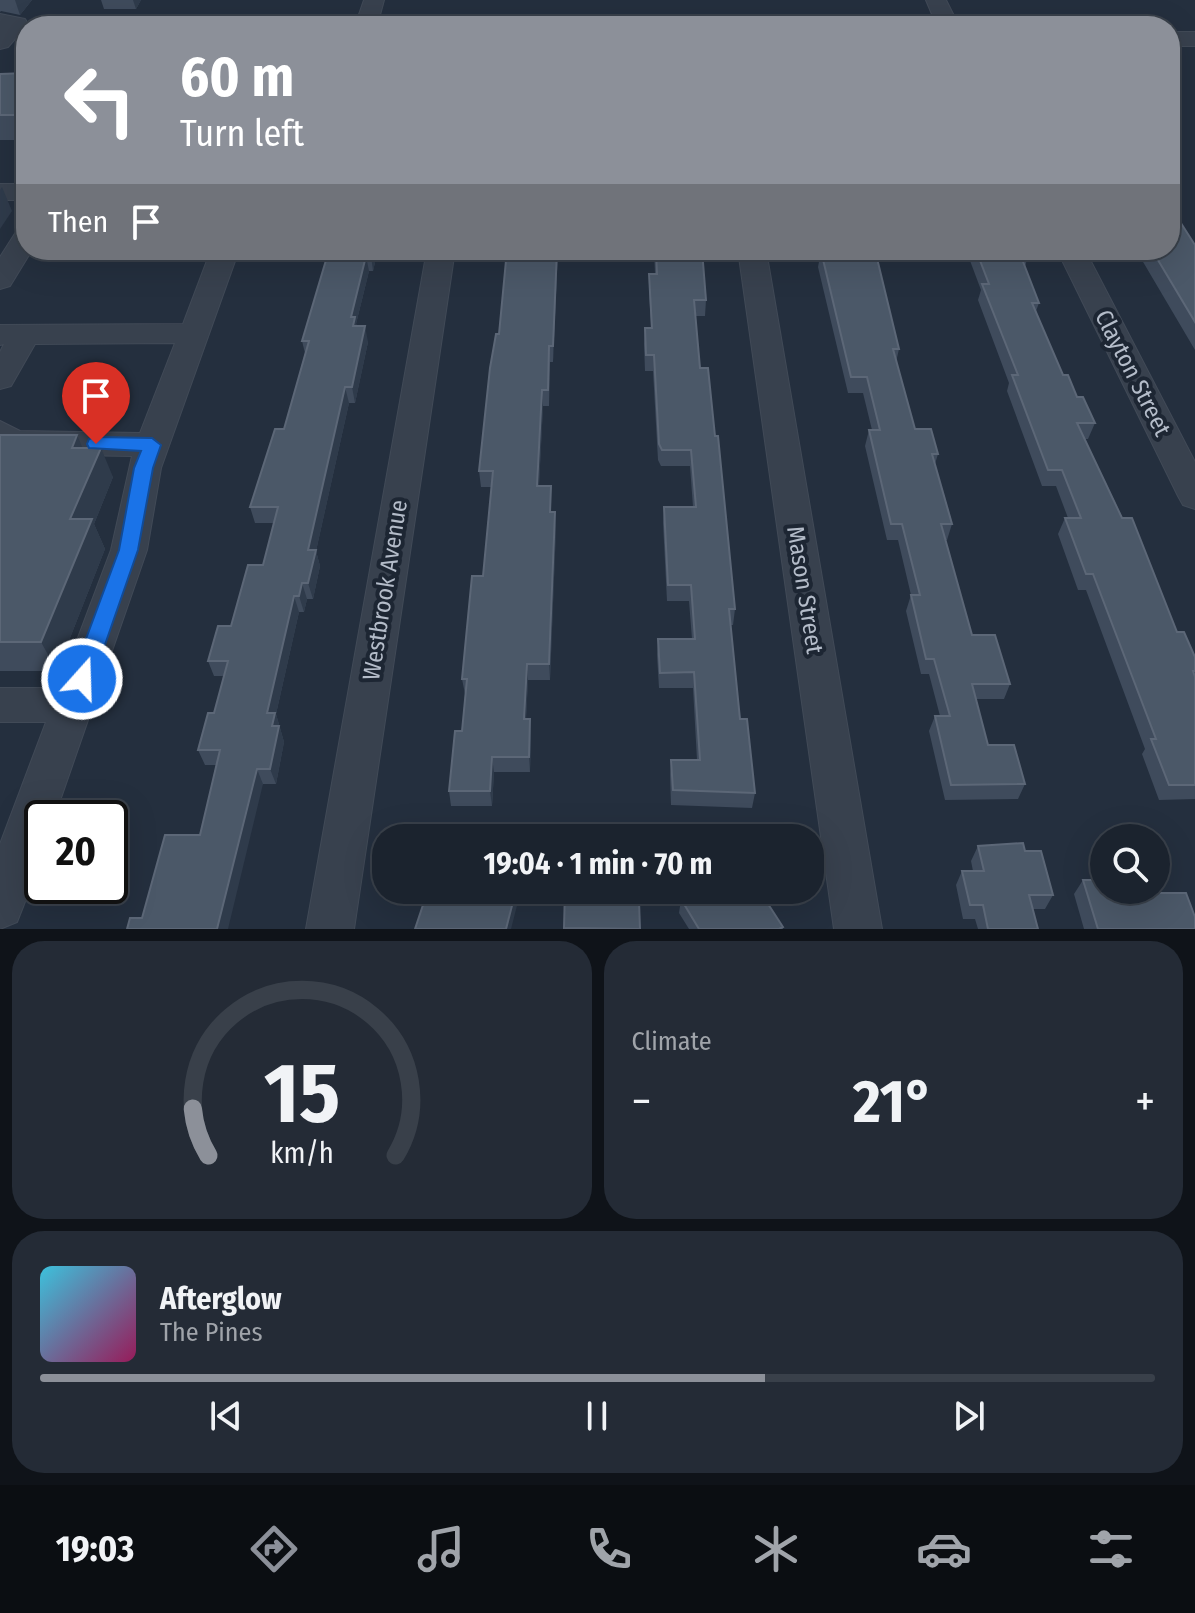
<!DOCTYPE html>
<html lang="en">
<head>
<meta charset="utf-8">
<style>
	body { margin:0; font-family:"Fira Sans Condensed",sans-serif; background:#242b36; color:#f1f3f6; height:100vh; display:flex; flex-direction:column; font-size:30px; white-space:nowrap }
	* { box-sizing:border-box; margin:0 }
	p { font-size:26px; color:#a0a4aa }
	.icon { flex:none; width:44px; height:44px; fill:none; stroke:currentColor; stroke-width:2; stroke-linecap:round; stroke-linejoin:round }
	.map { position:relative; height:929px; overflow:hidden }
	.side { display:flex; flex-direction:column; gap:12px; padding:12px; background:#0f1319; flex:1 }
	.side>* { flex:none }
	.guide { position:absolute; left:16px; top:16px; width:1164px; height:244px; border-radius:32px; box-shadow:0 8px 32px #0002,0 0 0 2px #39404a; background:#8c9099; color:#fff; overflow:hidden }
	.controls { position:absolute; left:1090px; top:824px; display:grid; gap:16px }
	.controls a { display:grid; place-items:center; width:80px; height:80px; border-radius:50%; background:#1b232e; box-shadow:0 8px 32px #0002,0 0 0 2px #39404a; font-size:40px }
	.speed { position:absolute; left:24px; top:800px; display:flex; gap:16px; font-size:40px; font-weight:700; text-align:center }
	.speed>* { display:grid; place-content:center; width:104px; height:104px; border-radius:50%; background:#1b232e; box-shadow:0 8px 32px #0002,0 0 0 2px #39404a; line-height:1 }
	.speed .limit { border:4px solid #111; border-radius:12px; background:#fff; color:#111 }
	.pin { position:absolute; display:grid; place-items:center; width:68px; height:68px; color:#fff; margin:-82px -34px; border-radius:50% 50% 50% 0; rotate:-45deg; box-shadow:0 0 8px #0007 }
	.pin .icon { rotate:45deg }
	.me { position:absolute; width:88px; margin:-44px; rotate:20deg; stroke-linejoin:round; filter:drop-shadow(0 0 6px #0008) }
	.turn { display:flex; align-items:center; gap:28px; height:168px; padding:0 32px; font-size:36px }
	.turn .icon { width:104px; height:104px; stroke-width:2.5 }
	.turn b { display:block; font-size:56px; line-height:68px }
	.then { display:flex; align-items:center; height:76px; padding:0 32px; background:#0003; gap:16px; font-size:30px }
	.big { font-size:60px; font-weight:700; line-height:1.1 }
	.side .tile { flex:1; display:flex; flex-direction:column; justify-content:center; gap:12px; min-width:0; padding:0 28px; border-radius:32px; background:#242b36 }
	.side .dial { align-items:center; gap:0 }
	.dial svg { height:208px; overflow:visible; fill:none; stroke:#39404a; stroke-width:7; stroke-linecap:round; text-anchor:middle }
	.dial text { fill:#f1f3f6; stroke:none }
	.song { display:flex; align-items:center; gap:24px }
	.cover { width:96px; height:96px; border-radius:12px; background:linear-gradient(135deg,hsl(190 70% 55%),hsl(330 70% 35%)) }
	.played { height:8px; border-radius:4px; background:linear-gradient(90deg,#8c9099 65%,#39404a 65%) }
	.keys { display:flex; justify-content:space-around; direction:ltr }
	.heat { display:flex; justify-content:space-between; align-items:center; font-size:44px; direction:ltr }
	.side .tiles { flex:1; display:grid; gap:12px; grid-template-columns:1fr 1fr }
	.tile:last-child { grid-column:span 2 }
	.trip { position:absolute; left:372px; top:824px; width:452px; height:80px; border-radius:32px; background:#1b232e; box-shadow:0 8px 32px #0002,0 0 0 2px #39404a; font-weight:700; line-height:80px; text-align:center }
	.menu { display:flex; height:128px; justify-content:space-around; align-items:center; background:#0b0e12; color:#a0a4aa }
	.menu .icon { width:56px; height:56px }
	.menu .active { color:#8c9099 }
	.menu b { font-size:36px; color:#f1f3f6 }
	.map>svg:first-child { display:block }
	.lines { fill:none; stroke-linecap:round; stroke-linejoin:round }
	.minor-casing { stroke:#414a57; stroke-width:2 }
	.minor { fill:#38414e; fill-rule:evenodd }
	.wall { fill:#3f4b5c }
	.shaded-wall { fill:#2f3b4b }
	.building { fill:#4b5868; stroke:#5c6777; stroke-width:2 }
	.route { fill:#1a73e8; stroke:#114b97; stroke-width:2 }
	.labels { text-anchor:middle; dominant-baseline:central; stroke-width:8; stroke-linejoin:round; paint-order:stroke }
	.street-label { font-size:24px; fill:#b4bcc9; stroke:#1d2633 }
</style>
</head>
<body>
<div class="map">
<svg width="1195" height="929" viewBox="0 0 1195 929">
	<rect width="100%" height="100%" fill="#242f3e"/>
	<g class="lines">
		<defs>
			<path id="minor" d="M364,0H384L377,26H355Z
				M926,0H946L959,26H937Z
				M0,14L25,19L28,24L8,47L0,49Z
				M1170,32H1195V46H1170Z
				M0,184H26V200H0Z
				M26,230V250H32L10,286L0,289V257L16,232Z
				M211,250H239L161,468L147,550L54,818H42C42,859 32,885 17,922L0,929V844L46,722H0V688H59L111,550L132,456L12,454L0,450V421L20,431L140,433L175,343L35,344L11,386L0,389V352L4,344L0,345V325L183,324Z
				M427,250H455L354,929H306Z
				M738,250H766L882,929H834Z
				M1057,250H1085L1195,462V509L1183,505L1178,496Z"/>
		</defs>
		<use href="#minor" class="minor-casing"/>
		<use href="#minor" class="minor"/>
	</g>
	<path class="wall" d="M0,0H32L20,15L1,11L0,12Z
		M101,0H141L136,9H104Z
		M26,73V140H0V74Z
		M1195,245V350L1136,250H1170Z
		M329,250H378L373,271H369L356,324L368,342L355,403H349L328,497L316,551L320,566L313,599H307L304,612H299L276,714L284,742L276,784H263L142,918L200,835L216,765H205L198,750L214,713L224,676H214L208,661L231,626L263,565L274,523H255L250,507L284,429L305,353L302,341Z
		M507,250H558L553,362H550L549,406H543L539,486L551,502V512L556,528L550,680H528L526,719L531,734L530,772H494L492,806H451L449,791L462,731L465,694L462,679L483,576L491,487H481L479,471L499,334Z
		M654,250H702L706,300L705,316H695L700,368L715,436L735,609L733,625H730L740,719L755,793L752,808L671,805L670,775L671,760H697L693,688H659L657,655L658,639H692L689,601H667L663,523L664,507H693L690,466H661L658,460L653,371H645L644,344L645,328H651L649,290V274H655Z
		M828,250H875L899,349L896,362L915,429L938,454L935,464L952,524L947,540H945L972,635L1010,684L1004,699H976L988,745L1025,784L1018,799L945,800L929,731L935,716H940L929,674H921L906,611L911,595L898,540H887L865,446L869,430H872L863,393H848L818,267L821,251H828Z
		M971,250H1023L1027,259L1025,267L1039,303L1036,311L1063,375L1095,423L1088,439H1085L1177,632L1195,657V799L1159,800L1142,754L1145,749L1086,590H1078L1058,534L1065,518H1068L1056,486H1042L1007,391L1009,383L978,300L981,290L969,258Z
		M0,435L83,448L113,477L94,524L105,549L57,671H0Z
		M978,846L1025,851L1053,895L1045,909H1033L1038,929H978L975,919H963L956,885L962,871H973L971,861Z
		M1083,880L1129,893L1195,929H1084L1074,894Z
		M681,899L783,927V929H689L679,913Z"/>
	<path class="shaded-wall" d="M15,0H32L20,15Z
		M133,0H141L136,9Z
		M2,187L12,211L0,229V190Z
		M372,250H378L373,271L371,256Z
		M557,250H558L553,362V346Z
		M366,256L369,271L356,324L358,333L356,342L351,317Z
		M365,326L368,342L355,403L352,387Z
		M345,387L349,403L316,551L320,566L313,599L308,583V550Z
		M542,390L543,406L538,502L537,486Z
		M77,435L90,465L72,448Z
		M101,448L113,477L94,524L105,549L57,671L41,642L70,519Z
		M555,512L556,528L550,680L549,664Z
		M302,583L307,599L304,612L299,596Z
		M294,596L299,612L276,714L284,742L276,784L270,769L267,713Z
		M527,664L528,680L525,734L524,719Z
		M530,719L531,734L530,772L529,757Z
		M492,757L494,772L492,806L490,791Z
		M257,769L263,784L228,929H217Z
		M516,890H521L511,929H506Z"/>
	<path class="building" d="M26,73V115H0V74Z
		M1170,206L1195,245V322L1152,250H1170Z
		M329,250H372L371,256H366L351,317H355L353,326H365L352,387H345L308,550H316L308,583H302L299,596H294L267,713H275L272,726H279L270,769H257L217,929H127L130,918H142L165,835H200L220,750H198L208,713H214L228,661H208L218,626H231L248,565H263L278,507H250L275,429H284L309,341H302Z
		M507,250H557L553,346H549L548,390H542L537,486H551L550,512H555L549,664H527L524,719H530L529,757H492L490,791H449L455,731H462L467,679H462L472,576H483L493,471H479L490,368L496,334H499Z
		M656,250H702L706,300H694L700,368H708L715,436H718L735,609H729L740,719H747L755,793L673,790L671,760H700L694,672L660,673L658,639H695L691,585H668L664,507H696L691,450H662L659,444L654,355H646L645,328H652L649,274H657Z
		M834,250H875L899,349H893L915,429H931L938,454H932L952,524H941L972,635H995L1010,684H972L988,745H1014L1025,784L951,785L935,716H950L934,659H926L911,595H920L902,524H891L869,430H880L867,377H851L821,251H835Z
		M976,250H1023L1027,259H1022L1039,303H1032L1063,375H1068L1077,397H1083L1095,423H1077L1122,518H1132L1177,632H1184L1195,657V671H1193L1195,677V785H1169L1151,739H1156L1093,574H1086L1065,518H1081L1062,470H1048L1012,375H1018L982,284H989Z
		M0,435H77L72,448H101L70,519H92L41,642H0Z
		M1023,843L1025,851H1041L1053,895H1029L1038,929H988L983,905H970L962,871H984L978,846Z
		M1083,880H1104V890H1127L1129,893H1186L1195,917V929H1098Z
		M428,890H516L506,929H415Z
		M565,890H617V901H639L640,929L564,928Z
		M697,890H759L783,927L779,929H699L681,899Z"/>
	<path class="route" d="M96,437L152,438L161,445L153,468L138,550L93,679L90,685L82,688L75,685L71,679L119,550L134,468L141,451L89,448L87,444L89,439Z"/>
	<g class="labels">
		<g class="street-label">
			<text transform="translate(1133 373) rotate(63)">Clayton Street</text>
			<text transform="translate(385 590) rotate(-81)">Westbrook Avenue</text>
			<text transform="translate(805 590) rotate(81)">Mason Street</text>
		</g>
	</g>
</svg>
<div class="controls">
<a><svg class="icon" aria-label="search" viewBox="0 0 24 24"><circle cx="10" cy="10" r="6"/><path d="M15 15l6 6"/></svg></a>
</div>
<div class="speed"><div class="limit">20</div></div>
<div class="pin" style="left:96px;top:444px;background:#d93025"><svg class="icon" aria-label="arrive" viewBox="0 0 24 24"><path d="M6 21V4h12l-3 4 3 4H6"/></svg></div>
<svg class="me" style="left:82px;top:679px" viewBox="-20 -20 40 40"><circle r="17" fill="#1a73e8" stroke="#fff" stroke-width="3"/><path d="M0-11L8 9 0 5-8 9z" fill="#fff"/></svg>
<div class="trip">19:04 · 1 min · 70 m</div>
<div class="guide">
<div class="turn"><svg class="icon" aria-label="left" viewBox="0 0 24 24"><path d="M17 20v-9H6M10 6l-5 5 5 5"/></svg><div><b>60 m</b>Turn left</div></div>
<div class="then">Then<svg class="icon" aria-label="arrive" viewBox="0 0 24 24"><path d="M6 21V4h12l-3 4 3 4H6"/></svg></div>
</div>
</div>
<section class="side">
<div class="tiles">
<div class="tile dial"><svg viewBox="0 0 100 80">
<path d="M14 69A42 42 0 1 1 86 69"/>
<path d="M14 69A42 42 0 0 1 8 51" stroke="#8c9099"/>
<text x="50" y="56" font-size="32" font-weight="700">15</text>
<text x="50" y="72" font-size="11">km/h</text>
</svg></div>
<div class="tile"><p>Climate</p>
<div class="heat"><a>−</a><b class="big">21°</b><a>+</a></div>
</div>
<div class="tile">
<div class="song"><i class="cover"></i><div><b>Afterglow</b><p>The Pines</p></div></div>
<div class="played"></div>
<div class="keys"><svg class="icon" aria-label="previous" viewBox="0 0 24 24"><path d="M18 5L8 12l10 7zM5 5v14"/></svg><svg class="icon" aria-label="pause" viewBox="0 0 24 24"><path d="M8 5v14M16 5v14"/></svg><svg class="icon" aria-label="next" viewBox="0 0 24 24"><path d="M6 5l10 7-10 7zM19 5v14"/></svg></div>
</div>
</div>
</section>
<nav class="menu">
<b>19:03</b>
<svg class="icon active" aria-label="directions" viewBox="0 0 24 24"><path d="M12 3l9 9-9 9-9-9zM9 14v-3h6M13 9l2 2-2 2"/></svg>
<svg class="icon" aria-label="music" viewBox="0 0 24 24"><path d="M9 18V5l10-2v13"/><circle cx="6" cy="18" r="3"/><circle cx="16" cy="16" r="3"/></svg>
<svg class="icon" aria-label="phone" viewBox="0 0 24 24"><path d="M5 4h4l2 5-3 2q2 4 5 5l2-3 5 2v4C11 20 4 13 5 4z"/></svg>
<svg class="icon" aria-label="climate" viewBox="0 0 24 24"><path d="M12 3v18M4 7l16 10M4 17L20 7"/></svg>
<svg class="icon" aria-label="car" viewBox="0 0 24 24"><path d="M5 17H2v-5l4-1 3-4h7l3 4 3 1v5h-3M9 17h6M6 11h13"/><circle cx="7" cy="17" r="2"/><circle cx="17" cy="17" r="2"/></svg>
<svg class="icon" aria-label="filters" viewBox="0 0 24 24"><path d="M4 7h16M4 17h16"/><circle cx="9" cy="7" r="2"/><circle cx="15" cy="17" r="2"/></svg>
</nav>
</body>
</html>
